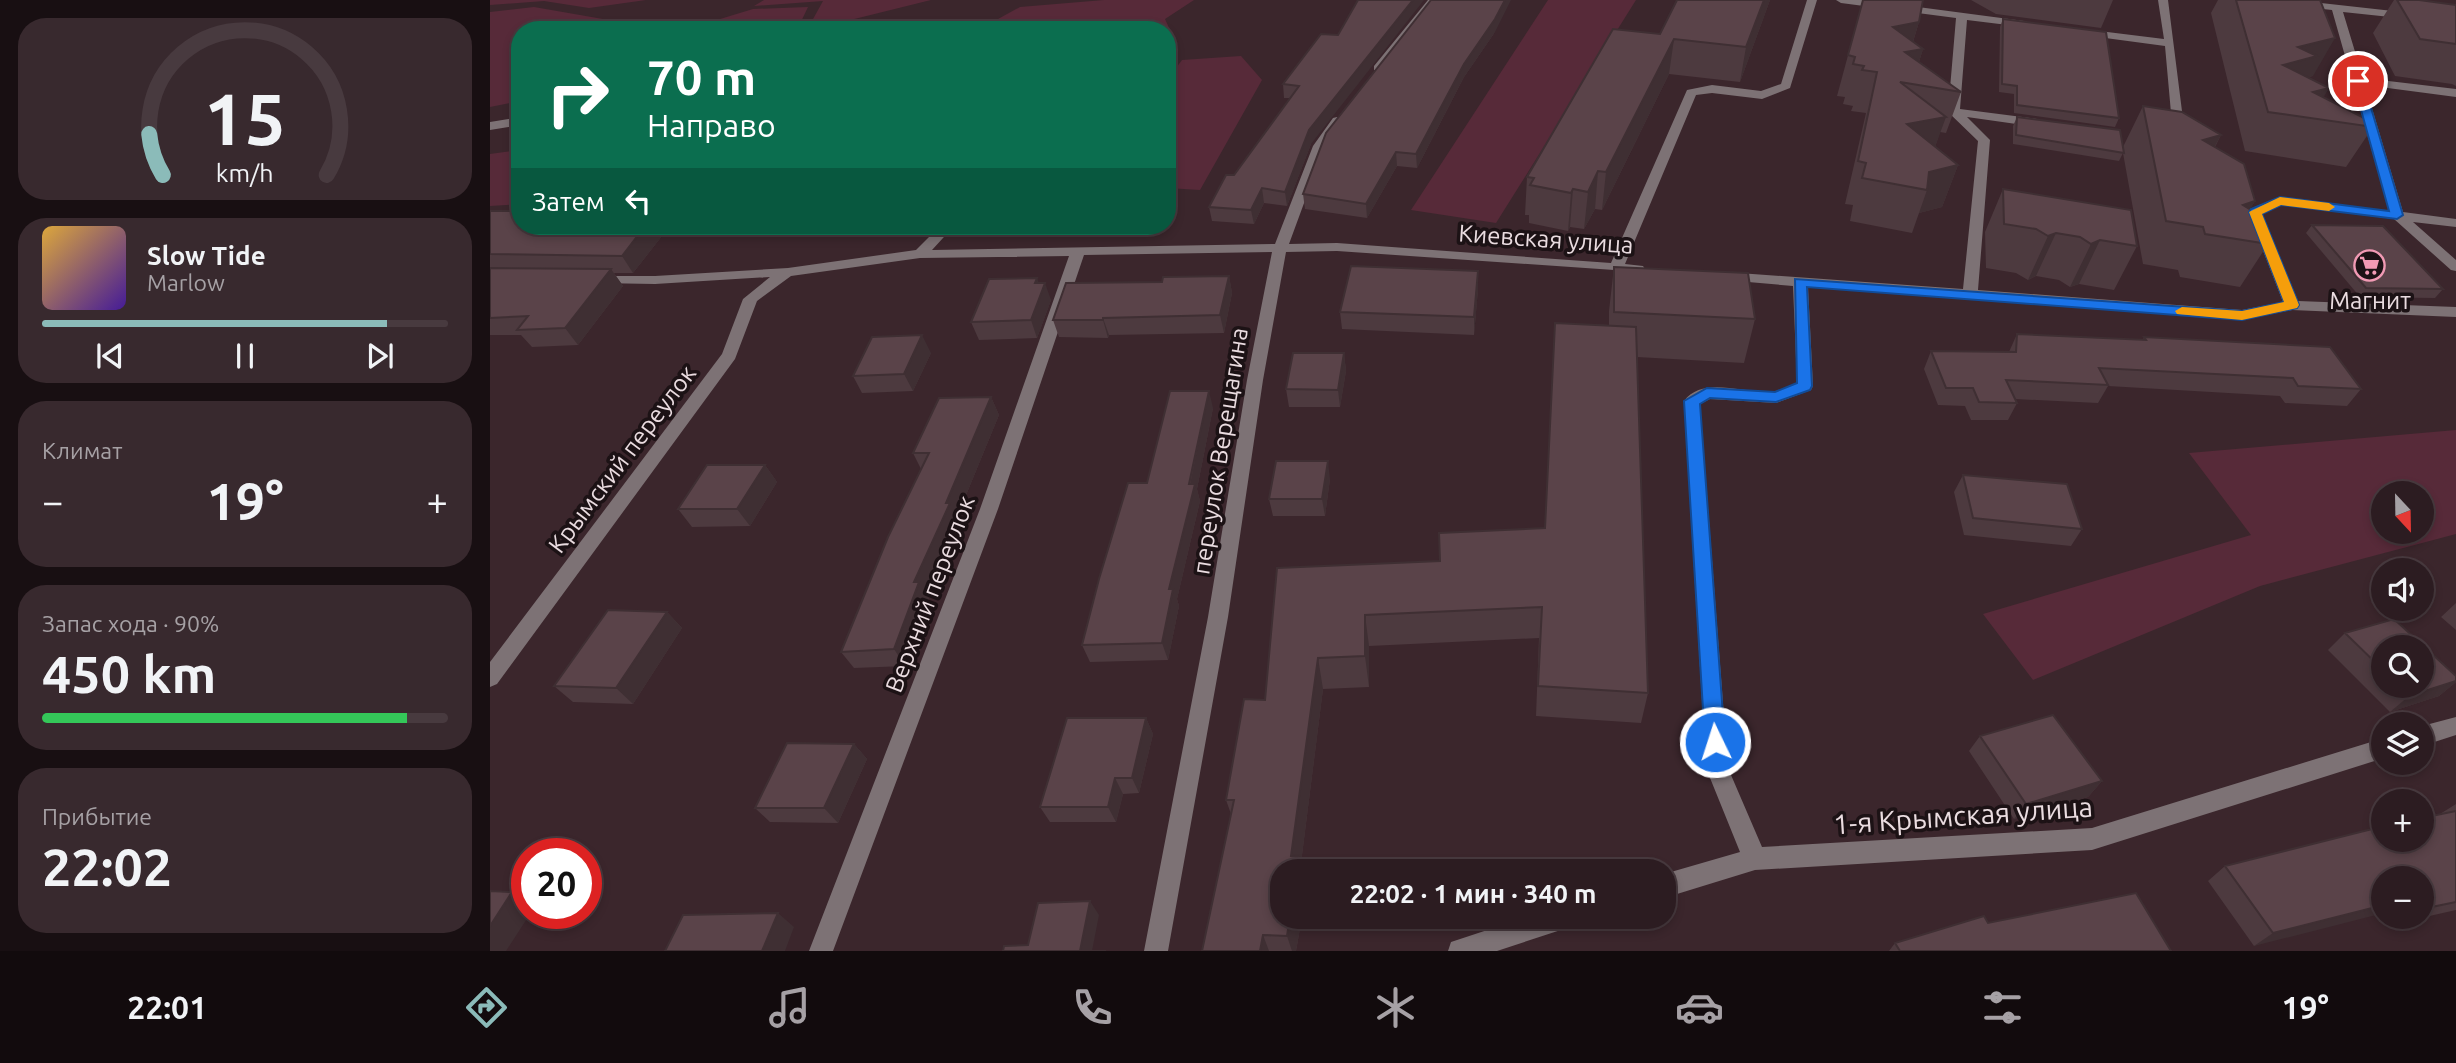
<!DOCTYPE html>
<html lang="ru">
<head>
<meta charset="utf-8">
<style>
	body { margin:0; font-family:Ubuntu,sans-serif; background:#38292e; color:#f1f3f6; height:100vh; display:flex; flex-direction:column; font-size:26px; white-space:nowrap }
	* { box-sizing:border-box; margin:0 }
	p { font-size:23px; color:#a6a1a5 }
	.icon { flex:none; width:38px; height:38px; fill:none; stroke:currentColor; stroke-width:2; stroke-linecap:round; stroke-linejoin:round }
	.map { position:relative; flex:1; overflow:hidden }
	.details { display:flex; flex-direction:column; gap:18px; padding:18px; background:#180f12; width:490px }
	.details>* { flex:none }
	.top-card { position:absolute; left:21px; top:21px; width:665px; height:214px; border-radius:28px; box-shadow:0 4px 10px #0003,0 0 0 2px #483a3f; background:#0b6e4f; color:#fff; overflow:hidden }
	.needle { width:46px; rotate:158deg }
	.buttons { position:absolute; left:1881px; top:481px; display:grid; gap:14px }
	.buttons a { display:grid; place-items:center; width:63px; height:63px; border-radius:50%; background:#2c1c21; box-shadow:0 4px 10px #0003,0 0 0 2px #483a3f; font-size:35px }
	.speed { position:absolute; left:21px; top:838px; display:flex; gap:14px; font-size:35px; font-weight:700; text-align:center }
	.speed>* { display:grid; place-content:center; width:91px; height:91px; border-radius:50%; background:#2c1c21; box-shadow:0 4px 10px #0003,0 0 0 2px #483a3f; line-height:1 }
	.speed .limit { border:10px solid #d22; background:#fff; color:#111 }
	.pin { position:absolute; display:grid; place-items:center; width:60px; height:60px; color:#fff; margin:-30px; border:4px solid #fff; border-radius:50%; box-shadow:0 2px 7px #0007 }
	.me { position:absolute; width:77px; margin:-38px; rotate:356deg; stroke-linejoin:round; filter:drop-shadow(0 0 5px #0008) }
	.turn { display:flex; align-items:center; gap:24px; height:147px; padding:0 21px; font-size:32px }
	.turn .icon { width:91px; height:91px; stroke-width:2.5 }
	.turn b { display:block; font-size:49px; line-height:60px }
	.then { display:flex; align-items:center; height:66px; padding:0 21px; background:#0003; gap:14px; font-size:26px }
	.big { font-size:52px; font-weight:700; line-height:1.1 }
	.details .tile { flex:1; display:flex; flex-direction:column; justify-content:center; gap:10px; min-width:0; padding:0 24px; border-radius:28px; background:#38292e }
	.details .dial { align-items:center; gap:0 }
	.dial svg { height:182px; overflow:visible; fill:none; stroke:#483a3f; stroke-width:7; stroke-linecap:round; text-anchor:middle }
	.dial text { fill:#f1f3f6; stroke:none }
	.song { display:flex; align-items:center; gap:21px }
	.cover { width:84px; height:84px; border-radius:10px; background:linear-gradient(135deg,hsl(40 70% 55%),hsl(260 70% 35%)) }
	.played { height:7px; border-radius:4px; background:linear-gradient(90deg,#8bbbb9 85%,#483a3f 85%) }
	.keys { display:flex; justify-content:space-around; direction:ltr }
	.heat { display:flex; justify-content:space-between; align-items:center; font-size:38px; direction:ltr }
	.charge { height:10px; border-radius:5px; background:linear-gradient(90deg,#34c759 90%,#483a3f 0) }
	.trip { position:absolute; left:780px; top:859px; width:406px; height:70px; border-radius:28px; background:#2c1c21; box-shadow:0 4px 10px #0003,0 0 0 2px #483a3f; font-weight:700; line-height:70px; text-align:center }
	.tabs { display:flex; height:112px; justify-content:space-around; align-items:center; background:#120b0d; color:#a6a1a5 }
	.tabs .icon { width:49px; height:49px }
	.tabs .active { color:#8bbbb9 }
	.tabs b { font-size:32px; color:#f1f3f6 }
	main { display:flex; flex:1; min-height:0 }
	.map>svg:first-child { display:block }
	.green { fill:#572a39; fill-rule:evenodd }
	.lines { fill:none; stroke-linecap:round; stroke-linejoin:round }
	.minor { fill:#7d7275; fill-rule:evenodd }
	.wall { fill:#4d3a3f; fill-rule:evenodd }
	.shaded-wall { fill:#3f2f33 }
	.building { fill:#5a4349; stroke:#3f2f33; stroke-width:2 }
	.route { fill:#1a73e8; stroke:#114b97; stroke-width:2 }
	.slow { fill:#f59e0b }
	.labels { text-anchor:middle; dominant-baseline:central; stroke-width:7; stroke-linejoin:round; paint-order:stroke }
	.street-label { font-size:24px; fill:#eadce0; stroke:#1c1215 }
	.poi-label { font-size:24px; fill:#eadce0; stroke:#1c1215 }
	.near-street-label { font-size:28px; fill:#eadce0; stroke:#1c1215 }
</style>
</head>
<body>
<main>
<section class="details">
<div class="tile dial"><svg viewBox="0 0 100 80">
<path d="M14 69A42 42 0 1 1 86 69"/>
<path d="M14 69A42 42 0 0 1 8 51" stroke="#8bbbb9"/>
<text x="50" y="56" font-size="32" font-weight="700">15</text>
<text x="50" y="72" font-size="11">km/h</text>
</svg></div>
<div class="tile">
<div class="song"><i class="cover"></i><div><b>Slow Tide</b><p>Marlow</p></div></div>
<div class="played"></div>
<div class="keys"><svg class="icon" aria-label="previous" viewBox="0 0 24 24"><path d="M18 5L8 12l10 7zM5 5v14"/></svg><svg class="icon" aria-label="pause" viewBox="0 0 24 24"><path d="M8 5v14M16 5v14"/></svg><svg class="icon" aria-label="next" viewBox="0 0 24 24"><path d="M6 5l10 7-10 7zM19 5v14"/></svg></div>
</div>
<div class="tile"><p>Климат</p>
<div class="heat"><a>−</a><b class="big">19°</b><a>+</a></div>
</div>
<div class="tile"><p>Запас хода · 90%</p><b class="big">450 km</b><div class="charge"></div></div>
<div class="tile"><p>Прибытие</p><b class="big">22:02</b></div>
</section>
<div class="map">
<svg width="1966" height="951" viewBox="0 0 1966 951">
	<rect width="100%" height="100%" fill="#3b262c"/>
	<path class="green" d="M0,0H200H156L99,8L54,1L0,5Z
		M274,0H441L320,30H317L333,1L264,6Z
		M614,0H704L675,19L684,39L677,46V30H504L499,24L530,7Z
		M1058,0H1146L1006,223L921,210Z
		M44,7L176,30H30V101L0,107V12Z
		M318,7L307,30H194L263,9Z
		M751,56L772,80L710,190L677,188V80L692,60Z
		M30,150V204L0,206V154Z
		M1966,430V534L1770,586L1543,680L1493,614L1761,535L1699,453ZM1894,494H1932V532H1894Z"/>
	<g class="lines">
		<path class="minor" d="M938,0H948L892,70H884V66Z
			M1317,0H1327L1300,88L1272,99L1222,93L1206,95L1135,264L1153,266L1155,269L1153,272L847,251L796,252L773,380L738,617L678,951H654L718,617L757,380L782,252L594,255L508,509L343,951H319L490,509L579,256L430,258L301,276L267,301L245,359L7,684L0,687V662L232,354L253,299L280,277L165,284L107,283L102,282L100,279L102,276H165L298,268L426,250L450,226H464L442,250L785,244L823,146L843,118L847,117L853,121L835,146L799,244L847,243L1121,263L1197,90L1222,85L1271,91L1291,84Z
			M1346,0H1375L1534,21L1539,24L1534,27L1477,20L1470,109L1547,119L1553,123L1547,127L1477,117L1500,140L1488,290L1752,310L1793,302L1758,212L1760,209L1790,197L1899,211L1842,10L1776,3L1771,0H1804L1966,18V24L1853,12L1873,78L1966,89V97L1875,85L1913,212L1966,219V227L1923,222L1966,260V271L1961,270L1904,219L1792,205L1772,214L1808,301L1966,307V317L1802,310L1752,320L1318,287L1323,386L1321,390L1286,403L1220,399L1210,404L1238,768L1272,847L1602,828L1894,738V758L1602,850L1265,870L1174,898V874L1250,852L1216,768L1194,401C1214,374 1258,396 1286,391C1293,390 1300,386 1307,383L1303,286L1235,280L1228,276L1235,272L1473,289L1488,141L1458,112L1466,18L1351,3Z
			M1668,0H1678L1695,135L1689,139L1683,135L1675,46L1593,35L1588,32L1593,29L1674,39Z
			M30,117V125L0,130V122Z
			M1966,717V735L1932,746V726Z
			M1037,917H1086L1083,926L1007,951H958L961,942Z"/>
	</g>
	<path class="wall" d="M1280,0L1250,82L1179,74L1112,210L1105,209L1094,229L1080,227L1078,231L1039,223V215H1035L1037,177L1170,34Z
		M1373,0L1429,22L1423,42L1433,49L1429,62L1471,92L1456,133L1450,132L1445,147L1468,165L1452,207L1429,213L1422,233L1360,221L1363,205L1355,204L1376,113L1361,111L1363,106L1353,104L1355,97L1347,96Z
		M1481,0H1623L1611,28L1506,14Z
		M1728,0H1830L1823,76L1818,77L1839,88L1833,97L1883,127L1856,167L1755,151L1721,13Z
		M1904,0H1929L1966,5V86L1962,84L1905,76L1883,33Z
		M1513,19L1629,118L1625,127L1524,113V94L1509,92L1510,27Z
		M1005,32L974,77L927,168L907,166L877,218L815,209L813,194Z
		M831,34L821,144L797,206L774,203L764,224L722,221L719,207L744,175L800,98H794L793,84Z
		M1653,106L1731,135L1725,147L1765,201L1760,209L1778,244L1750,287L1690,277L1688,270L1653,264L1633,153L1629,161L1523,144V126L1527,117L1633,147Z
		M1513,189L1647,246L1624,290L1589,284L1580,287L1569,280L1546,276L1538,280L1526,273L1496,268L1495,232Z
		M0,211L30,226H178L179,227L143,273H124L133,286L88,345L42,347L31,335H0Z
		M1822,225L1953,289L1945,298L1870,297L1816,233Z
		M1124,267L1265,319L1254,363L1147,357L1158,693L1151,723L1046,716L1049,638L879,646V687L833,689L811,863L793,917H812L806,951H712L741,814L736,800L775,700L787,568L950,561L1055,528L1065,323L1119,325V311Z
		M988,271V289L984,335L852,329L850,312Z
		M739,276L742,293L734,333L619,335L618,338L569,337L563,320L672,282Z
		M549,283L561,300L547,338L489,340L481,322Z
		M1527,334L1653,340L1654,337L1871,389L1857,406L1795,403L1790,396L1618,386L1608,403L1525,399L1527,403L1518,420H1481L1475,406L1448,405L1434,369L1441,351L1519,352Z
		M441,353L423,391L372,393L363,376Z
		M854,353L856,371L850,407H799L796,389Z
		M501,397L509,415L467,517L469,520L437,595L439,599L415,666L364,668L351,652L431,469L423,453Z
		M723,408L707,489L710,501L687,599L689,606L678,660L600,662L592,645L657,483Z
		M275,465L287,482L260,526L202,527L188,509Z
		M1473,475L1592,529L1581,546L1474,535L1464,492Z
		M840,479L835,516H783L779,499Z
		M1966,603V630L1951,617Z
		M177,612L192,628L143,704L83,702L64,686Z
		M1904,619L1966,676V682L1949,696L1900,712L1838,650L1855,633ZM1894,648H1932V686H1894Z
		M656,718L663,734L649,793L633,794L626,822H560L550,807Z
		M1490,736L1612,781L1598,797L1524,819L1479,751Z
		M364,744L377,759L348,823L280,822L265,808Z
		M1966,804V910L1904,924L1898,917H1932V878L1764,946L1718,881L1735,866L1950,814Z
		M1498,923L1681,951H1399L1405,943Z"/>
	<path class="shaded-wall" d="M923,0H934L821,144L797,206L795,192L819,130Z
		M1015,0H1021L1005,32L974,77L927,168L926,154L974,64Z
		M1274,0H1280L1250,82L1256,47Z
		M1429,22L1420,51L1433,49L1422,84L1403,27Z
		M1845,38L1823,76L1814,78L1793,65L1808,47Z
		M1184,39L1179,74L1112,210L1116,172Z
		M1839,88L1821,118L1823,92Z
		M1456,117L1441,158L1417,124Z
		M1731,135L1708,177L1713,140Z
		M906,152L907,166L877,218L876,204Z
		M1468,165L1452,207L1429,213L1437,190L1439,172Z
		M1108,171L1105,209L1094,229L1098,192Z
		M772,188L774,203L764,224L761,210Z
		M1083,189L1080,227L1078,231L1081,193Z
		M1765,201L1743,238L1753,205Z
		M155,226H178L179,227L143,273L132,256Z
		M1566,233L1546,276L1538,280L1558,236Z
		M1610,240L1589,284L1580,287L1601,244Z
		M121,269L133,286L88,345L75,328Z
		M988,271V289L984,335V317Z
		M739,276L742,293L734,333L730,315Z
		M547,278L552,291L555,283L561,300L547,338L541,320L545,283Z
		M613,318L619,335L618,338L613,320Z
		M432,335L441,353L423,391L414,374Z
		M854,353L856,371L850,407L848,390Z
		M719,391L723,408L707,489L710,501L687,599L689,606L678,660L672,643L679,589Z
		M501,397L509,415L467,517L469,520L437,595L439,599L415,666L404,649L424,582L456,503Z
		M838,461L840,479L835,516L832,499Z
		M275,465L287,482L260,526L247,509Z
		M177,612L192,628L143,704L126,688Z
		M875,615L879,646V687L875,656Z
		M828,658L833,689L811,863L814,872H806L801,856Z
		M1966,681V682L1949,696L1900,712L1919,696Z
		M656,718L663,734L649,793L642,778Z
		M364,744L377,759L348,823L334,808Z
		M625,778L633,794L626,822L618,807Z
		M1612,781L1598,797L1524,819L1536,804Z
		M22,892L37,901V914H40L16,951H0V926Z
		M600,901L609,915L602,951H590Z
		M1894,905V913L1764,946L1783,933Z
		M288,913L304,927L295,951H272Z
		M800,917H812L806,951H802L797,936Z
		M773,935L779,951H770Z"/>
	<path class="building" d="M868,0H923L819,130L795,192L772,188L761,210L719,207L736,175H744L809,86L793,84L831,34L848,35Z
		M941,0H1015L1005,19L974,64L926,154L906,152L876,204L813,194L836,133Z
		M1187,0H1274L1256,47L1184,39L1116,172L1108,171L1098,192L1083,189L1081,193L1040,185L1044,178L1037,177L1123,29L1170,34Z
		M1373,0H1433L1429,22L1403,27L1433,49L1415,52L1471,92L1410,82L1456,117L1417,124L1468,165L1439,172L1437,190L1372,178L1376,163L1368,161L1387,72L1372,70L1374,66L1363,64L1365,57L1358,55Z
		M1746,0H1830L1845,38L1808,47L1827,56L1793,65L1839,88L1823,92L1884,123L1883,127L1778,112Z
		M1907,0H1929L1966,5V44L1930,39Z
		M1513,19L1616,32L1629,118L1527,105V86L1512,84Z
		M1653,106L1692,112L1731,135L1713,140L1754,164L1765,201L1753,205L1769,215L1778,244L1715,234L1713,227L1676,221Z
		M1527,117L1630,130L1634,153L1526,135Z
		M1513,189L1641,210L1647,246L1610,240L1601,244L1590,237L1566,233L1558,236L1546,229L1514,224Z
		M0,211H30V226H155L132,256L0,254Z
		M1822,225L1893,226L1953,289L1876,288Z
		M861,266L988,271L984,317L850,312Z
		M1124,267L1258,273L1265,319L1124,312Z
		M0,268L121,269L75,328L27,330L38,316L0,318Z
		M739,276L730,315L613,318V320H563L576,283L672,282L673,277Z
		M547,278L545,283H555L541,320L481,322L499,279Z
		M1065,323L1146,327L1158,693L1048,686L1052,607L875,615V656L828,658L801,856L810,857L807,872H793V917H800L797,936L773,935L770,951H712L744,800H736L754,699L775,700L787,568L950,561L949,533L1055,528Z
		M1527,334L1656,340L1654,337L1840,347L1871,389L1808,386L1803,378L1609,368L1618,385L1516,380L1527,403L1489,402L1483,388H1456L1441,351L1526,352Z
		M432,335L414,374L363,376L382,337Z
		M803,353H854L848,390L796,389Z
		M680,391H719L699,484H705L679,589H683L672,643L592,645L609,579L638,483H657Z
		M501,397L456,503H460L424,582H429L404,649L351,652L398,537L439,453H423L449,398Z
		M786,461H838L832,499H779Z
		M217,465H275L247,509H188Z
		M1473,475L1577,484L1592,529L1483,518Z
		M118,610L177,612L126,688L64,686Z
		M1904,619L1966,676V681L1919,696L1909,686H1932V648H1894V671L1855,633Z
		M1563,715L1612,781L1536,804L1490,736Z
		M577,718H656L642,778H625L618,807H550Z
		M297,743L364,744L334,808H265Z
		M1966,811V902L1932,909V878H1894V905L1783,933L1735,866L1894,826V840H1932V818Z
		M0,891L22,892L0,926Z
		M1646,893L1681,951H1410L1405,943L1494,916L1498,923Z
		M600,901L590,951H616H513L514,946L538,945L548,903Z
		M288,913L272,951H175L193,915Z"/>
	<path class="route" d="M1868,78L1873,81L1913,215L1907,219L1791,205L1772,214L1809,305L1807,308L1752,320L1317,287L1322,386L1320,390L1286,402L1220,398L1210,404L1235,742L1232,748L1225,751L1218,748L1215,742L1194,401L1217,388L1285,392L1307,383L1305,279L1752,311L1794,302L1759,212L1761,209L1790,197L1899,211L1863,81Z"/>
	<path class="slow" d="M1790,197L1839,203L1845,207L1839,211L1791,205L1772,214L1809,305L1807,308L1752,320L1687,314L1685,311L1692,307L1752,311L1794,302L1759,212Z"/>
	<defs>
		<symbol id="supermarket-ring" viewBox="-11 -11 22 22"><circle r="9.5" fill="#1c1215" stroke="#f19ab4" stroke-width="1.5"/><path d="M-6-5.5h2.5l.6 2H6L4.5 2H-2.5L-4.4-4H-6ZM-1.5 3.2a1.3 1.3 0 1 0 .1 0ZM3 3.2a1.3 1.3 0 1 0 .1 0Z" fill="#f19ab4"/></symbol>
	</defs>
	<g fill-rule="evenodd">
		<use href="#supermarket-ring" x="1862" y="248" width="35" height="35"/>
	</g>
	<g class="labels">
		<g class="street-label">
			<text transform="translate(1056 239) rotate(4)">Киевская улица</text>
			<text transform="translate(730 451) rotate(-81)">переулок Верещагина</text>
			<text transform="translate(132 459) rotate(-53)">Крымский переулок</text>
			<text transform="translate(440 594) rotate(-69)">Верхний переулок</text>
		</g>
		<g class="poi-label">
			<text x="1880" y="300">Магнит</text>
		</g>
		<g class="near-street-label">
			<text transform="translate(1473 815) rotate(-4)">1-я Крымская улица</text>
		</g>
	</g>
</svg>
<div class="buttons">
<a><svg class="needle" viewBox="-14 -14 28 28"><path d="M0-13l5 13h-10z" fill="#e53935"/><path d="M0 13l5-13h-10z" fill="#a6a1a5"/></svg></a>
<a><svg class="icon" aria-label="sound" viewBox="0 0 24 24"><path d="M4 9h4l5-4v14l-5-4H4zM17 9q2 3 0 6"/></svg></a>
<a><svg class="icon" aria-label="search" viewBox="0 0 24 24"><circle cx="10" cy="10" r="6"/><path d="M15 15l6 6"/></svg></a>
<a><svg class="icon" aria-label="layers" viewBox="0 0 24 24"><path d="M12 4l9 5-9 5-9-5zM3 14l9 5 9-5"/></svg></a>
<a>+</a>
<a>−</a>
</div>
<div class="speed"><div class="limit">20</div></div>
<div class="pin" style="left:1868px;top:81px;background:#d93025"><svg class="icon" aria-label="arrive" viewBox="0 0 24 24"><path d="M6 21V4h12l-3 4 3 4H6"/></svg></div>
<svg class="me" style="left:1225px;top:742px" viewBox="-20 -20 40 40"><circle r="17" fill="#1a73e8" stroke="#fff" stroke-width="3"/><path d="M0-11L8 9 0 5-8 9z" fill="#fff"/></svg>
<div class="trip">22:02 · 1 мин · 340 m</div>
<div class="top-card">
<div class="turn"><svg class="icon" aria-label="right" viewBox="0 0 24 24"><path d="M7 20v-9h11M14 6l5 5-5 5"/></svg><div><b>70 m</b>Направо</div></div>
<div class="then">Затем<svg class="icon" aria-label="left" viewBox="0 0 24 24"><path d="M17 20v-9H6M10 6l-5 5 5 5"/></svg></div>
</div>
</div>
</main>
<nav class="tabs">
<b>22:01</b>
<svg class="icon active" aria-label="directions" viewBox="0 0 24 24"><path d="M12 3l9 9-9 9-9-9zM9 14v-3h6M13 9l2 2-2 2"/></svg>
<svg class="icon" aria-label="music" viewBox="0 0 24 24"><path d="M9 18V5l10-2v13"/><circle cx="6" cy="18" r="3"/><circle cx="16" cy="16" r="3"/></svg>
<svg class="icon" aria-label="phone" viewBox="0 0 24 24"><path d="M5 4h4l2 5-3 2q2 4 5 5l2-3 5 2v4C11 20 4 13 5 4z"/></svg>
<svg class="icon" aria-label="climate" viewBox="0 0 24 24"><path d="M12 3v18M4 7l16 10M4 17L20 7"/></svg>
<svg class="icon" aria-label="car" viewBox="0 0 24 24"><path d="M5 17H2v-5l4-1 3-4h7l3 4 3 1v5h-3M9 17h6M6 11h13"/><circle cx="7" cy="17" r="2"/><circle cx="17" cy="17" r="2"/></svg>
<svg class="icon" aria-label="filters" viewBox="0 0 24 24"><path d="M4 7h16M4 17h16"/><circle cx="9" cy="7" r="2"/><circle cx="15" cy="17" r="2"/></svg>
<b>19°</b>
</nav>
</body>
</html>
